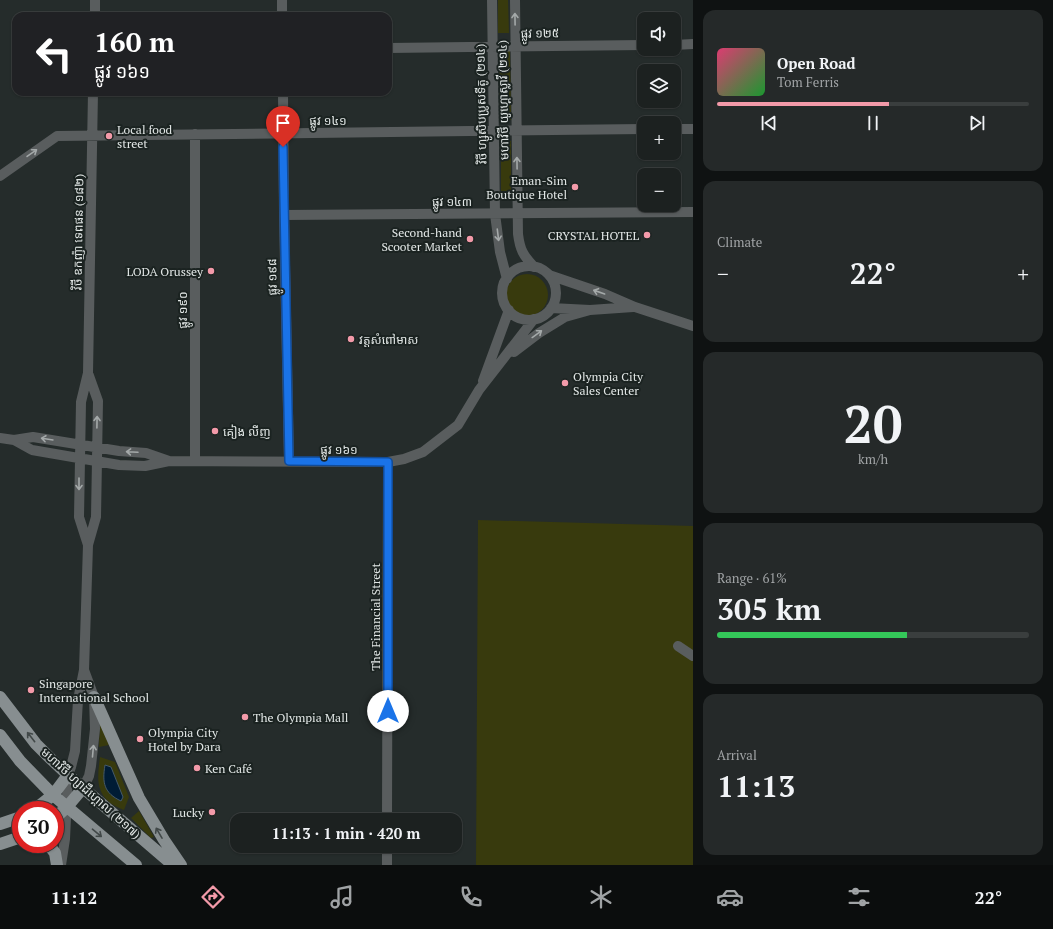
<!DOCTYPE html>
<html lang="en">
<head>
<meta charset="utf-8">
<style>
	body { margin:0; font-family:"PT Serif","Noto Sans Khmer",serif; background:#252929; color:#f1f3f6; height:100vh; display:flex; flex-direction:column; font-size:15px; white-space:nowrap }
	* { box-sizing:border-box; margin:0 }
	p { font-size:13px; color:#a0a3a5 }
	.icon { flex:none; width:22px; height:22px; fill:none; stroke:currentColor; stroke-width:2; stroke-linecap:round; stroke-linejoin:round }
	.map { position:relative; flex:1; overflow:hidden }
	.drawer { display:flex; flex-direction:column; gap:10px; padding:10px; background:#0f1212; width:360px }
	.drawer>* { flex:none }
	.banner { position:absolute; left:12px; top:12px; width:380px; height:84px; border-radius:12px; box-shadow:0 1px 3px #0004,0 0 0 1px #3a3e3e; background:#202124; color:#fff; overflow:hidden }
	.controls { position:absolute; left:637px; top:12px; display:grid; gap:8px }
	.controls a { display:grid; place-items:center; width:44px; height:44px; border-radius:8px; background:#1c2120; box-shadow:0 1px 3px #0004,0 0 0 1px #3a3e3e; font-size:20px }
	.speed { position:absolute; left:12px; top:801px; display:flex; gap:8px; font-size:20px; font-weight:700; text-align:center }
	.speed>* { display:grid; place-content:center; width:52px; height:52px; border-radius:50%; background:#1c2120; box-shadow:0 1px 3px #0004,0 0 0 1px #3a3e3e; line-height:1 }
	.speed .limit { border:6px solid #d22; background:#fff; color:#111 }
	.pin { position:absolute; display:grid; place-items:center; width:34px; height:34px; color:#fff; margin:-41px -17px; border-radius:50% 50% 50% 0; rotate:-45deg; box-shadow:0 0 4px #0007 }
	.pin .icon { rotate:45deg }
	.me { position:absolute; width:44px; margin:-22px; rotate:0deg; stroke-linejoin:round; filter:drop-shadow(0 0 3px #0008) }
	.turn { display:flex; align-items:center; gap:14px; height:84px; padding:0 16px; font-size:18px }
	.turn .icon { width:52px; height:52px; stroke-width:2.5 }
	.turn b { display:block; font-size:28px; line-height:34px }
	.big { font-size:30px; font-weight:800; line-height:1.1 }
	.drawer .card { flex:1; display:flex; flex-direction:column; justify-content:center; gap:6px; min-width:0; padding:0 14px; border-radius:12px; background:#252929 }
	.drawer .dial { align-items:center; gap:0 }
	.dial b { font-size:52px; line-height:1 }
	.song { display:flex; align-items:center; gap:12px }
	.cover { width:48px; height:48px; border-radius:6px; background:linear-gradient(135deg,hsl(340 70% 55%),hsl(130 70% 35%)) }
	.played { height:4px; border-radius:2px; background:linear-gradient(90deg,#f39aa9 55%,#3a3e3e 55%) }
	.keys { display:flex; justify-content:space-around; direction:ltr }
	.heat { display:flex; justify-content:space-between; align-items:center; font-size:22px; direction:ltr }
	.charge { height:6px; border-radius:3px; background:linear-gradient(90deg,#34c759 61%,#3a3e3e 0) }
	.trip { position:absolute; left:230px; top:813px; width:232px; height:40px; border-radius:12px; background:#1c2120; box-shadow:0 1px 3px #0004,0 0 0 1px #3a3e3e; font-weight:800; line-height:40px; text-align:center }
	.tabs { display:flex; height:64px; justify-content:space-around; align-items:center; background:#0b0d0d; color:#a0a3a5 }
	.tabs .icon { width:28px; height:28px }
	.tabs .on { color:#f39aa9 }
	.tabs b { font-size:18px; color:#f1f3f6 }
	main { display:flex; flex:1; min-height:0 }
	.map>svg:first-child { display:block }
	.green { fill:#383a0d }
	.water { fill:#001c35; stroke:#44596a }
	.lines { fill:none; stroke-linecap:round; stroke-linejoin:round }
	.minor { stroke:#595d5e; stroke-width:10 }
	.major { stroke:#878e90; stroke-width:12 }
	.oneway { stroke:#a4a9a9 }
	.oneway2 { stroke:#414848 }
	.route-casing { stroke:#114b97; stroke-width:10 }
	.route { stroke:#1a73e8; stroke-width:7 }
	.poi-dot { fill:#f39aa9; stroke:#1b2321; stroke-width:1.5 }
	.labels { text-anchor:middle; dominant-baseline:central; stroke-width:4; stroke-linejoin:round; paint-order:stroke }
	.street-label { font-size:12px; fill:#e2e7e6; stroke:#1b2321 }
	.poi-label { font-size:12px; fill:#e2e7e6; stroke:#1b2321; text-anchor:start }
</style>
</head>
<body>
<main>
<div class="map">
<svg width="693" height="865" viewBox="0 0 693 865">
	<rect width="100%" height="100%" fill="#252c2b"/>
	<path class="green" d="M498,0H508L509,33H498Z
		M499,50H510L511,120L500,121Z
		M501,141H511V191H501Z
		M506 295a21 21 0 1 1 42 0a21 21 0 1 1-42 0Z
		M478,520L693,526V865H476Z
		M100,724L109,745L99,747Z
		M100,757L115,762L129,797L124,810C119,808 112,805 108,801C95,789 98,773 100,757Z
		M139,811L154,837L151,838L131,818Z"/>
	<path class="water" d="M105,765L111,767L123,797L121,801C104,793 102,783 105,765Z"/>
	<g class="lines">
		<path class="minor" d="M282,0V16
			M492,0L495,214L500,252L507,279
			M515,0L518,234C520,250 523,255 534,267
			M95,16V0
			M674,45L693,44
			M388,48L644,45
			M283,92L284,215L289,461
			M674,129H693
			M0,176L57,136L644,129
			M284,215L693,212
			M502 293a27 27 0 1 1 54 0a27 27 0 1 1-54 0Z
			M549,275L605,294L635,307L693,326
			M551,308L590,310L633,307
			M514,352L539,333L565,317L590,310
			M483,381L509,310
			M0,438L14,440L33,437L119,451L146,453L169,461
			M14,440L32,450L119,465L145,466L169,461L388,462L404,459L423,452L458,425L479,390L534,319
			M195,461V134
			M88,545L79,517L81,402L88,373L93,92
			M678,646L693,656
			M83,788L89,776L91,766L95,729L94,697L84,670
			M387,820L388,462
			M61,865L65,839L68,775L71,767L75,751L78,700L84,670L88,545L96,517L98,401L88,373
			M387,865V846"/>
		<path class="major" d="M0,697L36,744L51,759L68,775L173,865
			M94,697L139,798L164,840L181,865
			M0,735L20,761L53,795L136,865
			M34,810L53,795L68,775
			M55,818L67,807L83,788
			M0,824L21,817
			M0,844L21,837
			M48,844L55,853L57,865"/>
	</g>
	<defs><path id="oneway-shaft" d="M-6 0H5M1.5-3L5.5 0L1.5 3" fill="none" stroke-width="1.6" stroke-linecap="round" stroke-linejoin="round"/></defs>
	<g class="oneway">
		<use href="#oneway-shaft" transform="translate(515 19) rotate(-91)"/>
		<use href="#oneway-shaft" transform="translate(32 153) rotate(-35)"/>
		<use href="#oneway-shaft" transform="translate(517 163) rotate(-91)"/>
		<use href="#oneway-shaft" transform="translate(498 235) rotate(83)"/>
		<use href="#oneway-shaft" transform="translate(599 292) rotate(-161)"/>
		<use href="#oneway-shaft" transform="translate(537 334) rotate(-36)"/>
		<use href="#oneway-shaft" transform="translate(97 422) rotate(-89)"/>
		<use href="#oneway-shaft" transform="translate(47 439) rotate(-171)"/>
		<use href="#oneway-shaft" transform="translate(132 452) rotate(-177)"/>
		<use href="#oneway-shaft" transform="translate(79 484) rotate(90)"/>
		<use href="#oneway-shaft" transform="translate(93 751) rotate(-85)"/>
	</g>
	<g class="oneway2">
		<use href="#oneway-shaft" transform="translate(31 737) rotate(-128)"/>
		<use href="#oneway-shaft" transform="translate(97 833) rotate(40)"/>
		<use href="#oneway-shaft" transform="translate(159 833) rotate(-120)"/>
	</g>
	<g class="lines">
		<defs>
			<path id="route" d="M283,147L289,461L388,462V711"/>
		</defs>
		<use href="#route" class="route-casing"/>
		<use href="#route" class="route"/>
	</g>
	<g class="poi-dot">
		<circle cx="109" cy="136" r="4"/>
		<circle cx="575" cy="187" r="4"/>
		<circle cx="647" cy="235" r="4"/>
		<circle cx="470" cy="239" r="4"/>
		<circle cx="211" cy="271" r="4"/>
		<circle cx="351" cy="339" r="4"/>
		<circle cx="565" cy="383" r="4"/>
		<circle cx="215" cy="431" r="4"/>
		<circle cx="31" cy="690" r="4"/>
		<circle cx="245" cy="717" r="4"/>
		<circle cx="140" cy="739" r="4"/>
		<circle cx="197" cy="768" r="4"/>
		<circle cx="212" cy="812" r="4"/>
	</g>
	<g class="labels">
		<g class="street-label">
			<text transform="translate(540 33) rotate(-1)">ផ្លូវ ១២៥</text>
			<text transform="translate(503 100) rotate(-91)">មហាវិថី យូហ្គោស្លាវី (២១៤)</text>
			<text transform="translate(481 104) rotate(-91)">វិថី ហ្សូសិបប្រូសទីតូ (២១៤)</text>
			<text x="328" y="120">ផ្លូវ ១៤១</text>
			<text x="452" y="201">ផ្លូវ ១៤៣</text>
			<text transform="translate(78 232) rotate(-89)">វិថី ឧកញ៉ា ទេពផន (១៨២)</text>
			<text transform="translate(272 277) rotate(-91)">ផ្លូវ ១៩៨</text>
			<text transform="translate(182 310) rotate(-90)">ផ្លូវ ១៩០</text>
			<text x="339" y="449">ផ្លូវ ១៦១</text>
			<text transform="translate(375 617) rotate(-90)">The Financial Street</text>
			<text transform="translate(91 793) rotate(42)">មហាវិថី ហ្សាដឹហ្គោល (២១៧)</text>
		</g>
		<g class="poi-label">
			<text x="117" y="129">Local food<tspan x="117" dy="14">street</tspan></text>
			<text x="567" y="180" text-anchor="end">Eman-Sim<tspan x="567" dy="14">Boutique Hotel</tspan></text>
			<text x="462" y="232" text-anchor="end">Second-hand<tspan x="462" dy="14">Scooter Market</tspan></text>
			<text x="639" y="235" text-anchor="end">CRYSTAL HOTEL</text>
			<text x="203" y="271" text-anchor="end">LODA Orussey</text>
			<text x="359" y="339">វត្តសំពៅមាស</text>
			<text x="573" y="376">Olympia City<tspan x="573" dy="14">Sales Center</tspan></text>
			<text x="223" y="431">គៀង លីញ</text>
			<text x="39" y="683">Singapore<tspan x="39" dy="14">International School</tspan></text>
			<text x="253" y="717">The Olympia Mall</text>
			<text x="148" y="732">Olympia City<tspan x="148" dy="14">Hotel by Dara</tspan></text>
			<text x="205" y="768">Ken Café</text>
			<text x="204" y="812" text-anchor="end">Lucky</text>
		</g>
	</g>
</svg>
<div class="controls">
<a><svg class="icon" aria-label="sound" viewBox="0 0 24 24"><path d="M4 9h4l5-4v14l-5-4H4zM17 9q2 3 0 6"/></svg></a>
<a><svg class="icon" aria-label="layers" viewBox="0 0 24 24"><path d="M12 4l9 5-9 5-9-5zM3 14l9 5 9-5"/></svg></a>
<a>+</a>
<a>−</a>
</div>
<div class="speed"><div class="limit">30</div></div>
<div class="pin" style="left:283px;top:147px;background:#d93025"><svg class="icon" aria-label="arrive" viewBox="0 0 24 24"><path d="M6 21V4h12l-3 4 3 4H6"/></svg></div>
<svg class="me" style="left:388px;top:711px" viewBox="-20 -20 40 40"><circle r="19" fill="#fff"/><path d="M0-13L10 11 0 6-10 11z" fill="#1a73e8"/></svg>
<div class="trip">11:13 · 1 min · 420 m</div>
<div class="banner">
<div class="turn"><svg class="icon" aria-label="left" viewBox="0 0 24 24"><path d="M17 20v-9H6M10 6l-5 5 5 5"/></svg><div><b>160 m</b>ផ្លូវ ១៦១</div></div>
</div>
</div>
<section class="drawer">
<div class="card">
<div class="song"><i class="cover"></i><div><b>Open Road</b><p>Tom Ferris</p></div></div>
<div class="played"></div>
<div class="keys"><svg class="icon" aria-label="previous" viewBox="0 0 24 24"><path d="M18 5L8 12l10 7zM5 5v14"/></svg><svg class="icon" aria-label="pause" viewBox="0 0 24 24"><path d="M8 5v14M16 5v14"/></svg><svg class="icon" aria-label="next" viewBox="0 0 24 24"><path d="M6 5l10 7-10 7zM19 5v14"/></svg></div>
</div>
<div class="card"><p>Climate</p>
<div class="heat"><a>−</a><b class="big">22°</b><a>+</a></div>
</div>
<div class="card dial"><b>20</b><p>km/h</p></div>
<div class="card"><p>Range · 61%</p><b class="big">305 km</b><div class="charge"></div></div>
<div class="card"><p>Arrival</p><b class="big">11:13</b></div>
</section>
</main>
<nav class="tabs">
<b>11:12</b>
<svg class="icon on" aria-label="directions" viewBox="0 0 24 24"><path d="M12 3l9 9-9 9-9-9zM9 14v-3h6M13 9l2 2-2 2"/></svg>
<svg class="icon" aria-label="music" viewBox="0 0 24 24"><path d="M9 18V5l10-2v13"/><circle cx="6" cy="18" r="3"/><circle cx="16" cy="16" r="3"/></svg>
<svg class="icon" aria-label="phone" viewBox="0 0 24 24"><path d="M5 4h4l2 5-3 2q2 4 5 5l2-3 5 2v4C11 20 4 13 5 4z"/></svg>
<svg class="icon" aria-label="climate" viewBox="0 0 24 24"><path d="M12 3v18M4 7l16 10M4 17L20 7"/></svg>
<svg class="icon" aria-label="car" viewBox="0 0 24 24"><path d="M5 17H2v-5l4-1 3-4h7l3 4 3 1v5h-3M9 17h6M6 11h13"/><circle cx="7" cy="17" r="2"/><circle cx="17" cy="17" r="2"/></svg>
<svg class="icon" aria-label="filters" viewBox="0 0 24 24"><path d="M4 7h16M4 17h16"/><circle cx="9" cy="7" r="2"/><circle cx="15" cy="17" r="2"/></svg>
<b>22°</b>
</nav>
</body>
</html>
